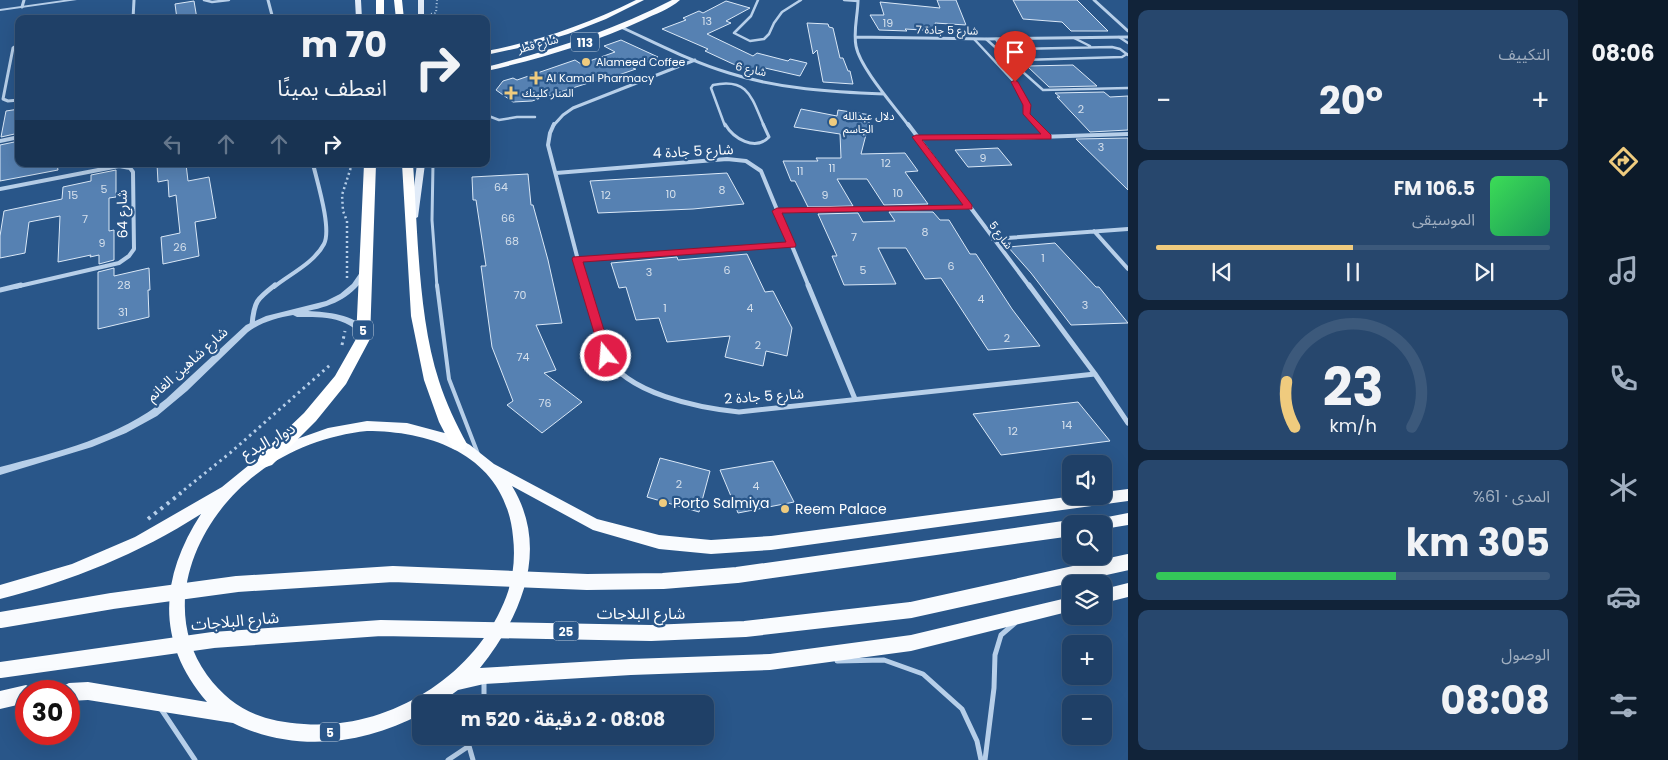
<!DOCTYPE html>
<html lang="ar">
<head>
<meta charset="utf-8">
<style>
	body { margin:0; font-family:Poppins,"Noto Sans Arabic",sans-serif; background:#27476d; color:#f1f3f6; direction:rtl; height:100vh; display:flex; flex-direction:column; font-size:19px; white-space:nowrap }
	* { box-sizing:border-box; margin:0 }
	p { font-size:16px; color:#a1afc0 }
	.icon { flex:none; width:28px; height:28px; fill:none; stroke:currentColor; stroke-width:2; stroke-linecap:round; stroke-linejoin:round }
	.map { position:relative; flex:1; overflow:hidden; direction:ltr }
	.details { display:flex; flex-direction:column; gap:10px; padding:10px; background:#112339; width:450px }
	.details>* { flex:none }
	.top-card { position:absolute; left:15px; top:15px; width:475px; height:152px; border-radius:10px; box-shadow:0 5px 20px #0002,0 0 0 1px #3c597b; direction:rtl; background:#1f4067; color:#f1f3f6; overflow:hidden }
	.buttons { position:absolute; left:1062px; top:455px; display:grid; gap:10px }
	.buttons a { display:grid; place-items:center; width:50px; height:50px; border-radius:10px; background:#1f4067; box-shadow:0 5px 20px #0002,0 0 0 1px #3c597b; font-size:25px }
	.speed { position:absolute; left:15px; top:680px; display:flex; gap:10px; font-size:25px; font-weight:700; text-align:center }
	.speed>* { display:grid; place-content:center; width:65px; height:65px; border-radius:50%; background:#1f4067; box-shadow:0 5px 20px #0002,0 0 0 1px #3c597b; line-height:1 }
	.speed .limit { border:8px solid #d22; background:#fff; color:#111 }
	.pin { position:absolute; display:grid; place-items:center; width:42px; height:42px; color:#fff; margin:-51px -21px; border-radius:50% 50% 50% 0; rotate:-45deg; box-shadow:0 0 5px #0007 }
	.pin .icon { rotate:45deg }
	.me { position:absolute; width:55px; margin:-28px; rotate:343deg; stroke-linejoin:round; filter:drop-shadow(0 0 4px #0008) }
	.turn { display:flex; align-items:center; gap:18px; height:105px; padding:0 20px; font-size:22px }
	.turn .icon { width:65px; height:65px; stroke-width:2.5 }
	.turn b { display:block; font-size:35px; line-height:42px }
	.lanes { display:flex; align-items:center; height:48px; padding:0 20px; background:#0003; justify-content:center; gap:25px; direction:ltr }
	.lanes .off { opacity:.35 }
	.big { font-size:38px; font-weight:700; line-height:1.1 }
	.details .tile { flex:1; display:flex; flex-direction:column; justify-content:center; gap:8px; min-width:0; padding:0 18px; border-radius:10px; background:#27476d }
	.details .dial { align-items:center; gap:0 }
	.dial svg { height:130px; overflow:visible; fill:none; stroke:#3c597b; stroke-width:7; stroke-linecap:round; text-anchor:middle }
	.dial text { fill:#f1f3f6; stroke:none }
	.song { display:flex; align-items:center; gap:15px }
	.cover { width:60px; height:60px; border-radius:8px; background:linear-gradient(135deg,hsl(130 70% 55%),hsl(150 70% 35%)) }
	.played { height:5px; border-radius:2px; background:linear-gradient(90deg,#efcb7e 50%,#3c597b 50%) }
	.keys { display:flex; justify-content:space-around; direction:ltr }
	.heat { display:flex; justify-content:space-between; align-items:center; font-size:28px; direction:ltr }
	.charge { height:8px; border-radius:4px; background:linear-gradient(90deg,#34c759 61%,#3c597b 0) }
	.trip { position:absolute; left:412px; top:695px; width:302px; height:50px; border-radius:10px; background:#1f4067; box-shadow:0 5px 20px #0002,0 0 0 1px #3c597b; font-weight:700; line-height:50px; text-align:center; direction:rtl }
	main { display:flex; flex:1; min-height:0 }
	.tab-bar { display:flex; flex-direction:column; width:90px; justify-content:space-around; align-items:center; background:#0c1a29; color:#a1afc0 }
	.tab-bar .icon { width:35px; height:35px }
	.tab-bar .current { color:#efcb7e }
	.tab-bar b { font-size:22px; color:#f1f3f6 }
	.map>svg:first-child { display:block }
	.building { fill:#5681b2; stroke:#dae8f7 }
	.lines { fill:none; stroke-linecap:round; stroke-linejoin:round }
	.path-far3 { stroke:#b7cfe9; stroke-width:2; stroke-dasharray:1 2.5; stroke-linecap:butt }
	.path-far2 { stroke:#b7cfe9; stroke-width:2.5; stroke-dasharray:2 3; stroke-linecap:butt }
	.path-far1 { stroke:#b7cfe9; stroke-width:3; stroke-dasharray:2.5 4; stroke-linecap:butt }
	.path { stroke:#b7cfe9; stroke-width:4; stroke-dasharray:3 5; stroke-linecap:butt }
	.service-far3 { stroke:#b7cfe9; stroke-width:2.5 }
	.service-far2 { stroke:#b7cfe9; stroke-width:3 }
	.service-far1 { stroke:#b7cfe9; stroke-width:4 }
	.service { stroke:#b7cfe9; stroke-width:5 }
	.minor-far2 { stroke:#b7cfe9; stroke-width:3 }
	.minor-far1 { stroke:#b7cfe9; stroke-width:4 }
	.minor { stroke:#b7cfe9; stroke-width:5 }
	.tertiary { fill:#b7cfe9; fill-rule:evenodd }
	.secondary { fill:#e1ebf8; fill-rule:evenodd }
	.primary { fill:#f9fbfe; fill-rule:evenodd }
	.motorway { fill:#fff; fill-rule:evenodd }
	.primary-bridge { stroke:#f9fbfe; stroke-width:16 }
	.route { fill:#e11d48; stroke:#92132f }
	.poi-dot { fill:#efcb7e; stroke:#295689; stroke-width:2 }
	.labels { text-anchor:middle; dominant-baseline:central; stroke-width:4.5; stroke-linejoin:round; paint-order:stroke }
	.number-label { font-size:11px; fill:#d5e0ec }
	.far-street-label { font-size:11px; fill:#fff; stroke:#295689 }
	.far-poi-label { font-size:11px; fill:#fff; stroke:#295689; text-anchor:start }
	.shield { fill:#295689; stroke:#bfccdc; stroke-width:1 }
	.shield-label { font-size:12px; font-weight:bold; fill:#fff }
	.street-label { font-size:14px; fill:#fff; stroke:#295689 }
	.poi-label { font-size:14px; fill:#fff; stroke:#295689; text-anchor:start }
	.near-street-label { font-size:16px; fill:#fff; stroke:#295689 }
</style>
</head>
<body>
<main>
<nav class="tab-bar">
<b>08:06</b>
<svg class="icon current" aria-label="directions" viewBox="0 0 24 24"><path d="M12 3l9 9-9 9-9-9zM9 14v-3h6M13 9l2 2-2 2"/></svg>
<svg class="icon" aria-label="music" viewBox="0 0 24 24"><path d="M9 18V5l10-2v13"/><circle cx="6" cy="18" r="3"/><circle cx="16" cy="16" r="3"/></svg>
<svg class="icon" aria-label="phone" viewBox="0 0 24 24"><path d="M5 4h4l2 5-3 2q2 4 5 5l2-3 5 2v4C11 20 4 13 5 4z"/></svg>
<svg class="icon" aria-label="climate" viewBox="0 0 24 24"><path d="M12 3v18M4 7l16 10M4 17L20 7"/></svg>
<svg class="icon" aria-label="car" viewBox="0 0 24 24"><path d="M5 17H2v-5l4-1 3-4h7l3 4 3 1v5h-3M9 17h6M6 11h13"/><circle cx="7" cy="17" r="2"/><circle cx="17" cy="17" r="2"/></svg>
<svg class="icon" aria-label="filters" viewBox="0 0 24 24"><path d="M4 7h16M4 17h16"/><circle cx="9" cy="7" r="2"/><circle cx="15" cy="17" r="2"/></svg>
</nav>
<section class="details">
<div class="tile"><p>التكييف</p>
<div class="heat"><a>−</a><b class="big">20°</b><a>+</a></div>
</div>
<div class="tile">
<div class="song"><i class="cover"></i><div><b>106.5 FM</b><p>الموسيقى</p></div></div>
<div class="played"></div>
<div class="keys"><svg class="icon" aria-label="previous" viewBox="0 0 24 24"><path d="M18 5L8 12l10 7zM5 5v14"/></svg><svg class="icon" aria-label="pause" viewBox="0 0 24 24"><path d="M8 5v14M16 5v14"/></svg><svg class="icon" aria-label="next" viewBox="0 0 24 24"><path d="M6 5l10 7-10 7zM19 5v14"/></svg></div>
</div>
<div class="tile dial"><svg viewBox="0 0 100 80">
<path d="M14 69A42 42 0 1 1 86 69"/>
<path d="M14 69A42 42 0 0 1 9 41" stroke="#efcb7e"/>
<text x="50" y="56" font-size="32" font-weight="700">23</text>
<text x="50" y="72" font-size="11">km/h</text>
</svg></div>
<div class="tile"><p>المدى · 61%</p><b class="big">305 km</b><div class="charge"></div></div>
<div class="tile"><p>الوصول</p><b class="big">08:08</b></div>
</section>
<div class="map">
<svg width="1128" height="760" viewBox="0 0 1128 760">
	<rect width="100%" height="100%" fill="#295689"/>
	<path class="building" d="M937,0H956L966,25L935,23L939,31L905,29L907,31L879,30L870,15H884L880,2L940,8Z
		M1013,0H1077L1108,31H1071L1062,22L1023,19Z
		M194,1L197,19H177L175,4Z
		M726,1L750,8L726,21L731,23L707,34L753,56L757,53L788,61L790,59L807,63L800,76L765,68L761,72L733,64L705,51L708,49L662,29L686,20L683,18L699,11L703,13Z
		M807,23L828,24L829,27L833,28L840,58H843L848,71H850L853,84L823,82L817,50L813,54Z
		M621,40L658,57L633,68L636,69L610,78L607,77L532,101L513,102L496,90L503,81L513,78L517,80L575,60L581,64L615,52L604,46Z
		M1073,65L1097,86L1049,87L1027,66Z
		M1104,92L1110,97L1128,96V130L1090,132L1057,97H1060L1055,93Z
		M19,109V133L1,137L6,111Z
		M801,109L837,116L838,110L871,115L861,154L905,153L918,171L905,172L928,204L884,205L867,179H837L853,206L808,207L795,181H791L783,161H818L816,158H841L840,134L794,127Z
		M1128,138V190L1076,139Z
		M19,141V164H57L58,170L0,181V145Z
		M998,148L1012,165L968,167L955,150Z
		M157,164H186L188,181L209,177L216,218L195,222L199,256L163,264L161,237L180,233L176,195L169,197L168,180L158,182Z
		M116,170V197L109,198V231L114,230V260L99,264V255L90,257L91,255L58,262L60,216L29,222L25,253L0,258V236L4,211L62,199L63,187L91,181V175Z
		M727,173L744,204L693,209L598,213L590,181Z
		M528,174L531,205H533L548,260L562,323L536,325L556,370L544,373L582,402L542,433L507,405L513,401L492,347L481,266H486L476,200H473L472,177Z
		M889,212H933L940,220H949L970,254H976L1012,309L1040,346L988,350L941,278L925,279L906,248H878L896,284L844,285L832,256H837L818,214L858,213L863,222L895,221Z
		M1055,243L1096,287H1099L1128,323L1071,325L1031,273L1008,247Z
		M747,254L765,292L773,291L792,328L787,356L766,351L763,366L725,357L730,336L667,342L659,318L636,320L626,287L619,288L611,263L677,257L678,260Z
		M114,268V276L149,268L150,290H148L149,317L98,329V272Z
		M1078,402L1110,441L1001,455L973,414Z
		M660,458L710,471L699,512L647,497Z
		M773,461L794,502L738,513L720,470Z"/>
	<g class="lines">
		<path class="path-far3" d="M431,14L436,13L437,0"/>
		<path class="path-far2" d="M347,278V221L343,211L342,195L352,164"/>
		<path class="path-far1" d="M342,345L345,331
			M179,494L230,453L330,365"/>
		<path class="path" d="M148,519L181,493"/>
		<path class="service-far3" d="M204,0L212,2L229,0
			M758,0L751,16L734,33L750,41L764,39L769,34L774,23L782,12L801,0
			M844,0L858,1
			M1119,37L1128,43
			M1074,38L1090,46
			M974,39L1015,83L1025,103L1026,114L1037,126
			M986,39L1043,90L1128,88
			M996,39L999,44L1013,49
			M1001,52L1015,49L1112,47L1120,49L1128,55
			M1007,58L1023,60L1122,57L1127,54
			M486,115L499,120L517,117H535
			M725,126L711,88L713,85C749,77 752,99 764,126"/>
		<path class="service-far2" d="M725,124C733,138 755,152 769,137L763,124
			M1036,124L1048,137
			M433,164L432,220L437,287
			M577,259L792,245"/>
		<path class="service-far1" d="M437,285L449,379L478,454"/>
		<path class="service" d="M837,661L884,660L923,674L962,709L977,741L981,760
			M484,681V704
			M161,709L195,760
			M469,746L473,760
			M448,760L469,746L473,736
			M985,760L994,688L995,655L1001,635L1015,623"/>
		<path class="minor-far2" d="M268,0L273,19
			M858,0C858,15 853,30 856,46C860,68 895,107 909,126
			M1094,0L1128,31
			M22,7L24,0
			M133,19L134,0
			M623,28C658,44 692,62 729,73C779,89 832,92 884,94
			M856,37L986,39L1128,37
			M19,44L13,48L3,99L8,101L19,100
			M553,126L563,115L573,108L695,60"/>
		<path class="minor-far1" d="M554,124L550,133L548,145L585,287
			M908,124L1030,287
			M916,137L1008,138L1128,134
			M0,141L19,137
			M556,173L727,159L746,161L761,171L809,287
			M0,189L119,166L130,168L133,172L134,249L129,256L119,263L15,287
			M777,211L969,207
			M1094,231L1128,269
			M993,239L1128,229
			M274,287C290,274 314,263 324,244C332,229 317,181 313,164"/>
		<path class="minor" d="M585,285C591,306 596,337 606,355C626,394 700,408 739,412L1095,374
			M808,285L855,399
			M1029,285L1095,374L1128,423
			M0,290L21,285
			M252,325C254,301 257,299 275,285"/>
		<path class="tertiary" d="M64,0H77L0,11V9Z
			M361,271H364L368,273C352,297 336,305 308,311C328,312 353,314 367,330L366,332C358,333 352,326 345,323C330,316 313,317 297,317L293,315C277,318 261,322 248,332L187,391L157,416L126,433L92,447L0,475V467C57,452 120,437 166,399L246,325L266,316L326,301L340,294L352,284Z"/>
		<path class="secondary" d="M355,0H361L362,19H356Z
			M418,0H424V19H418Z
			M417,164H425L418,217L414,219L410,217Z"/>
		<path class="primary" d="M636,0H644L606,19L568,34L528,46L486,55V51C539,41 588,24 636,0Z
			M672,0H680C670,9 655,14 643,20C593,43 540,59 486,71V67C551,51 613,30 672,0Z
			M421,14L423,15L425,19H418V16Z
			M367,421L407,423L452,435L470,445L494,464L597,519L659,535L711,540L771,536L1074,496H1104V492L1128,489V501L771,550L711,554L659,549L593,530L512,486C550,548 522,616 480,668L631,659L770,654L911,635L1071,597V611L911,651L770,670L631,675L484,684L458,690L439,704H421V714C363,745 294,753 233,723L88,700L69,701V691H61L63,686L69,683L88,682L207,702C155,642 160,577 201,514C138,554 72,581 0,599V585L72,564L135,537L222,487L249,465L283,444L328,428ZM367,431C437,431 506,459 513,537C516,562 512,587 501,609C467,682 383,730 304,724C261,721 233,710 207,675C158,607 197,518 258,473C290,449 328,435 367,431Z
			M1128,513V525L1104,529V524H1090L1092,520Z
			M1128,583V597L1104,603V589Z
			M26,685L32,688L34,691H26V703L0,709V691Z"/>
		<path class="motorway" d="M376,0H384V19H376Z
			M394,0H402L404,19H396Z
			M364,164H376L370,339L346,384L316,421L272,465L266,467L260,465L258,460L260,455L304,413L335,376L356,339Z
			M402,164H413C418,232 418,317 439,381C446,403 456,424 467,444L465,449L459,450L453,449L439,422L424,380L411,316Z"/>
		<path class="primary-bridge" d="M0,620L112,601L237,584L393,574L587,582L663,581L737,575L1071,528
			M0,670L213,640L381,628L651,633L745,629L911,610L1128,562"/>
	</g>
	<path class="route" d="M1015,80L1018,82L1031,105L1030,114L1051,135V139L922,140L972,205V209L782,213L796,245L795,247L583,262L612,356L610,359H602L572,259L573,257L786,242L772,211L777,208L963,205L912,137L916,135L1041,134L1023,114V105L1011,82Z"/>
	<g class="poi-dot">
		<circle cx="586" cy="62" r="5"/>
		<path d="M533.5 70.5h5v5h5v5h-5v5h-5v-5h-5v-5h5z"/>
		<path d="M508.5 85.5h5v5h5v5h-5v5h-5v-5h-5v-5h5z"/>
		<circle cx="833" cy="122" r="5"/>
		<circle cx="663" cy="503" r="5"/>
		<circle cx="785" cy="509" r="5"/>
	</g>
	<g class="labels">
		<g class="number-label">
			<text x="707" y="21">13</text>
			<text x="888" y="23">19</text>
			<text x="1081" y="109">2</text>
			<text x="1101" y="147">3</text>
			<text x="983" y="158">9</text>
			<text x="886" y="163">12</text>
			<text x="832" y="168">11</text>
			<text x="800" y="171">11</text>
			<text x="501" y="187">64</text>
			<text x="104" y="189">5</text>
			<text x="722" y="190">8</text>
			<text x="898" y="193">10</text>
			<text x="671" y="194">10</text>
			<text x="73" y="195">15</text>
			<text x="606" y="195">12</text>
			<text x="825" y="195">9</text>
			<text x="508" y="218">66</text>
			<text x="85" y="219">7</text>
			<text x="925" y="232">8</text>
			<text x="854" y="237">7</text>
			<text x="512" y="241">68</text>
			<text x="102" y="243">9</text>
			<text x="180" y="247">26</text>
			<text x="1043" y="258">1</text>
			<text x="951" y="266">6</text>
			<text x="727" y="270">6</text>
			<text x="863" y="270">5</text>
			<text x="649" y="272">3</text>
			<text x="124" y="285">28</text>
			<text x="520" y="295">70</text>
			<text x="981" y="299">4</text>
			<text x="1085" y="305">3</text>
			<text x="665" y="308">1</text>
			<text x="750" y="308">4</text>
			<text x="123" y="312">31</text>
			<text x="1007" y="338">2</text>
			<text x="758" y="345">2</text>
			<text x="523" y="357">74</text>
			<text x="545" y="403">76</text>
			<text x="1067" y="425">14</text>
			<text x="1013" y="431">12</text>
			<text x="679" y="484">2</text>
			<text x="756" y="486">4</text>
		</g>
		<g class="far-street-label">
			<text transform="translate(947 30) rotate(1)">شارع 5 جادة 7</text>
			<text transform="translate(538 44) rotate(-15)">شارع قطر</text>
			<text transform="translate(751 69) rotate(12)">شارع 6</text>
			<text transform="translate(1001 235) rotate(53)">شارع 5</text>
		</g>
		<g class="far-poi-label">
			<text x="596" y="62">Alameed Coffee</text>
			<text x="546" y="78">Al Kamal Pharmacy</text>
			<text x="522" y="93">المنار كلينك</text>
			<text x="843" y="116">دلال عبدالله<tspan x="843" dy="13">الجاسم</tspan></text>
		</g>
		<g class="shield">
			<rect x="571" y="32.5" width="28" height="19" rx="4"/>
			<rect x="353" y="320.5" width="20" height="19" rx="4"/>
			<rect x="553.5" y="621.5" width="25" height="19" rx="4"/>
			<rect x="320" y="722.5" width="20" height="19" rx="4"/>
		</g>
		<g class="shield-label">
			<text x="585" y="42">113</text>
			<text x="363" y="330">5</text>
			<text x="566" y="631">25</text>
			<text x="330" y="732">5</text>
		</g>
		<g class="street-label">
			<text transform="translate(693 151) rotate(-3)">شارع 5 جادة 4</text>
			<text transform="translate(122 214) rotate(-91)">شارع 64</text>
			<text transform="translate(187 364) rotate(-42)">شارع شاهين الغانم</text>
			<text transform="translate(764 396) rotate(-4)">شارع 5 جادة 2</text>
		</g>
		<g class="poi-label">
			<text x="673" y="503">Porto Salmiya</text>
			<text x="795" y="509">Reem Palace</text>
		</g>
		<g class="near-street-label">
			<text transform="translate(268 441) rotate(-29)">دوار البدع</text>
			<text x="641" y="613">شارع البلاجات</text>
			<text transform="translate(235 621) rotate(-5)">شارع البلاجات</text>
		</g>
	</g>
</svg>
<div class="buttons">
<a><svg class="icon" aria-label="sound" viewBox="0 0 24 24"><path d="M4 9h4l5-4v14l-5-4H4zM17 9q2 3 0 6"/></svg></a>
<a><svg class="icon" aria-label="search" viewBox="0 0 24 24"><circle cx="10" cy="10" r="6"/><path d="M15 15l6 6"/></svg></a>
<a><svg class="icon" aria-label="layers" viewBox="0 0 24 24"><path d="M12 4l9 5-9 5-9-5zM3 14l9 5 9-5"/></svg></a>
<a>+</a>
<a>−</a>
</div>
<div class="speed"><div class="limit">30</div></div>
<div class="pin" style="left:1015px;top:82px;background:#d93025"><svg class="icon" aria-label="arrive" viewBox="0 0 24 24"><path d="M6 21V4h12l-3 4 3 4H6"/></svg></div>
<svg class="me" style="left:606px;top:356px" viewBox="-20 -20 40 40"><circle r="17" fill="#e11d48" stroke="#fff" stroke-width="3"/><path d="M0-11L8 9 0 5-8 9z" fill="#fff"/></svg>
<div class="trip">08:08 · 2 دقيقة · 520 m</div>
<div class="top-card">
<div class="turn"><svg class="icon" aria-label="right" viewBox="0 0 24 24"><path d="M7 20v-9h11M14 6l5 5-5 5"/></svg><div><b>70 m</b>انعطف يمينًا</div></div>
<div class="lanes"><svg class="icon off" aria-label="left" viewBox="0 0 24 24"><path d="M17 20v-9H6M10 6l-5 5 5 5"/></svg><svg class="icon off" aria-label="ahead" viewBox="0 0 24 24"><path d="M12 20V5M6 11l6-6 6 6"/></svg><svg class="icon off" aria-label="ahead" viewBox="0 0 24 24"><path d="M12 20V5M6 11l6-6 6 6"/></svg><svg class="icon" aria-label="right" viewBox="0 0 24 24"><path d="M7 20v-9h11M14 6l5 5-5 5"/></svg></div>
</div>
</div>
</main>
</body>
</html>
